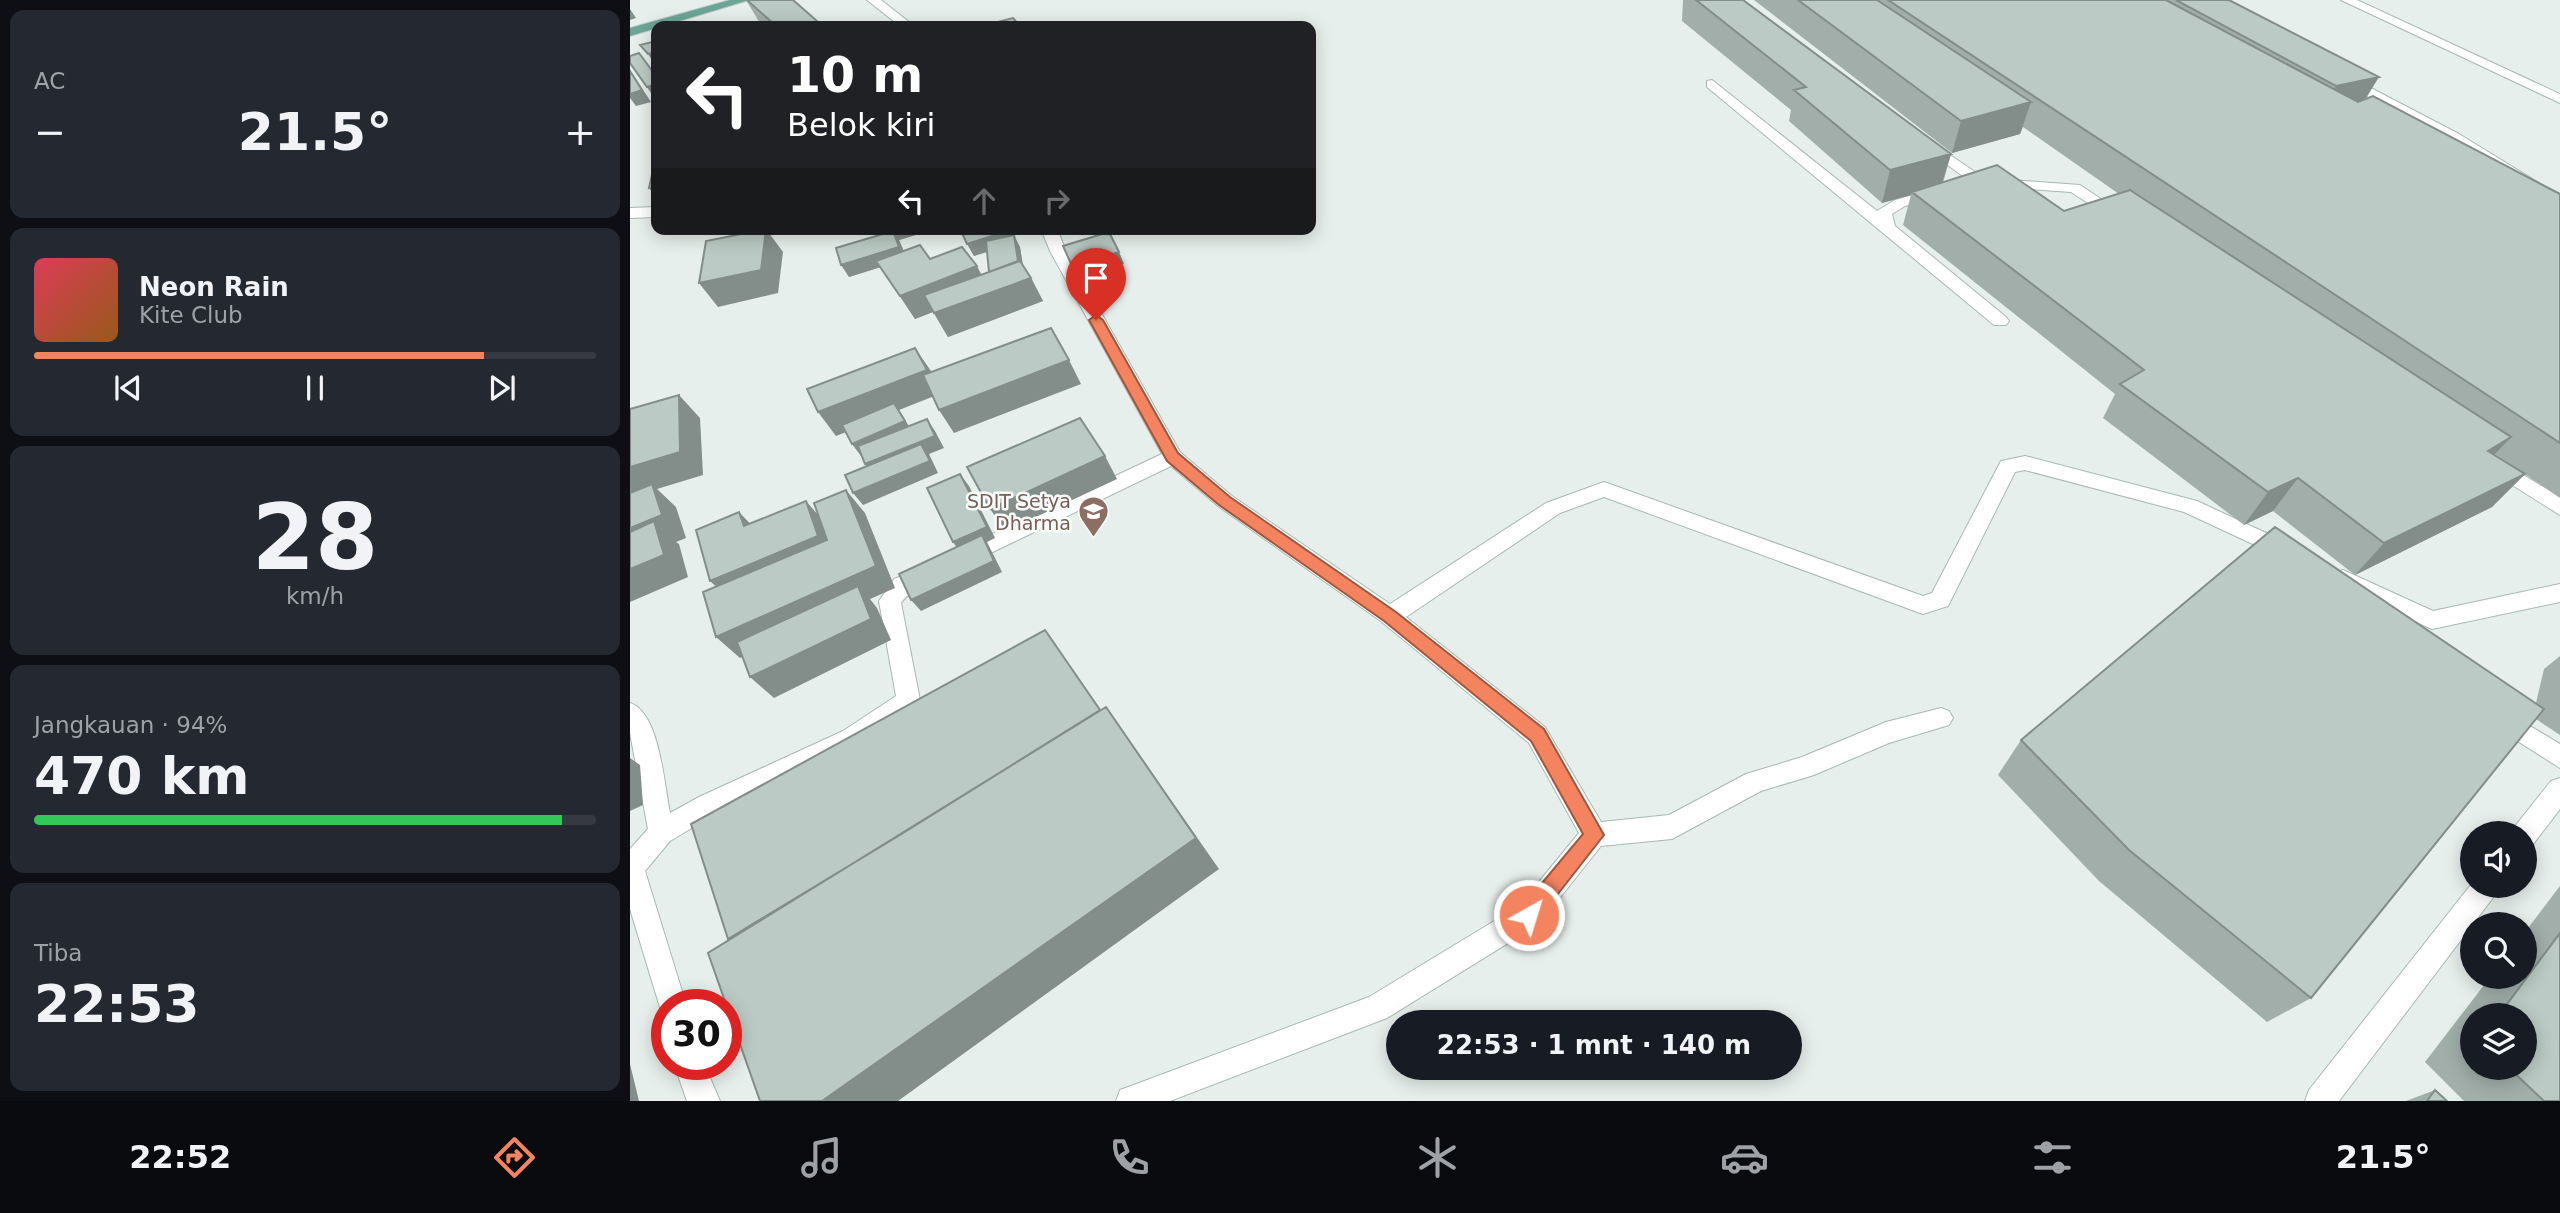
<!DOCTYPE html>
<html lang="id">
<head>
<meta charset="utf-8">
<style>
	body { margin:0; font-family:"DejaVu Sans",sans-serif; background:#242831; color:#f1f3f6; height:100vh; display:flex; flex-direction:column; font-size:26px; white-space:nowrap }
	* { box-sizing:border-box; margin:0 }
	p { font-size:23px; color:#9ea1a6 }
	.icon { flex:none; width:38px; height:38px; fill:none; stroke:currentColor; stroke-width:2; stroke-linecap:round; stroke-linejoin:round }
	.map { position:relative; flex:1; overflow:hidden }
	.drawer { display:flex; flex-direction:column; gap:10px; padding:10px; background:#0d0f14; width:630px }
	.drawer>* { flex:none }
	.guide { position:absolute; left:21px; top:21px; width:665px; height:214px; border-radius:14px; box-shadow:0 4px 18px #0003; background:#202124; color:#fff; overflow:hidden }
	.tools { position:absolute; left:1830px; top:821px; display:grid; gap:14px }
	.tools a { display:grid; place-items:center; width:77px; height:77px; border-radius:50%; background:#171b24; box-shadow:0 4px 18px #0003; font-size:35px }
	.speed { position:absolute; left:21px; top:989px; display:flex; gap:14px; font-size:35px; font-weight:700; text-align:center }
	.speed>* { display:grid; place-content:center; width:91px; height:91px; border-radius:50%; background:#171b24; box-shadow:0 4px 18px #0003; line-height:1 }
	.speed .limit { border:10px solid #d22; background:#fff; color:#111 }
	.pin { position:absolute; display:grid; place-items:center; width:60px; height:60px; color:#fff; margin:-72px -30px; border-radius:50% 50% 50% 0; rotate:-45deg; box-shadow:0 0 7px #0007 }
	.pin .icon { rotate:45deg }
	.me { position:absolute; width:77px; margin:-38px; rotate:39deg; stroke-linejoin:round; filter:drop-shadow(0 0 5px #0008) }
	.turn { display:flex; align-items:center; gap:24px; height:147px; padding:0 21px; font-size:32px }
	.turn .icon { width:91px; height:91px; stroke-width:2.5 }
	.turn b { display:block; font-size:49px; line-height:60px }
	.lanes { display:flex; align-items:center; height:66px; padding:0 21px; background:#0003; justify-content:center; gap:35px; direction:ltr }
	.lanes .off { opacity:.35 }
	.big { font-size:52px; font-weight:800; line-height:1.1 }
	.drawer .tile { flex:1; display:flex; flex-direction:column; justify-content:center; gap:10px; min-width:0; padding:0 24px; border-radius:14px; background:#242831 }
	.drawer .dial { align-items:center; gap:0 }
	.dial b { font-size:91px; line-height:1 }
	.song { display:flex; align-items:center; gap:21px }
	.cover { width:84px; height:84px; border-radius:10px; background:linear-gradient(135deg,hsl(350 70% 55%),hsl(30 70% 35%)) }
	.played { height:7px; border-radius:4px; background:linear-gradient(90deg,#f4845f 80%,#363941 80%) }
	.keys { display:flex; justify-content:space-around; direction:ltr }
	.heat { display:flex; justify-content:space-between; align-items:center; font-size:38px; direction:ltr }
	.charge { height:10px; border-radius:5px; background:linear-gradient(90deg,#34c759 94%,#363941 0) }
	.trip { position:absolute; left:756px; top:1010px; width:416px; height:70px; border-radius:35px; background:#171b24; box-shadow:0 4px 18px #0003; font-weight:800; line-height:70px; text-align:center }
	.tabs { display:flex; height:112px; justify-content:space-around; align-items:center; background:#090b0e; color:#9ea1a6 }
	.tabs .icon { width:49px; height:49px }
	.tabs .selected { color:#f4845f }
	.tabs b { font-size:32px; color:#f1f3f6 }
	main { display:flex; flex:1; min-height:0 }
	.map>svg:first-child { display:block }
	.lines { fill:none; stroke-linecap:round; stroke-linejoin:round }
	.service-casing { stroke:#a8b8b2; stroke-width:2 }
	.minor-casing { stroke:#a8b8b2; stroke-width:2 }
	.primary-casing { stroke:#c2cac8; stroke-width:2 }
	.service { fill:#fff; fill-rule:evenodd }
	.minor { fill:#fff; fill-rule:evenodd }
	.primary { fill:#6aa596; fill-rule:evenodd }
	.wall { fill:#a1aea9; fill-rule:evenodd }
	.shaded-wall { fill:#838d89 }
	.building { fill:#bbcac4; stroke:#838d89; stroke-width:2 }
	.route { fill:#f4845f; stroke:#9f563e; stroke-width:2 }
	.labels { text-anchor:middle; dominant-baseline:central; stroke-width:5; stroke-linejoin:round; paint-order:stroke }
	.education-label { font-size:19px; fill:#785e54; stroke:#f7fbf9; text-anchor:end }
</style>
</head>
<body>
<main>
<section class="drawer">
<div class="tile"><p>AC</p>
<div class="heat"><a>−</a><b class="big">21.5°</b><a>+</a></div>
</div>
<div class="tile">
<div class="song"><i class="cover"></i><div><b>Neon Rain</b><p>Kite Club</p></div></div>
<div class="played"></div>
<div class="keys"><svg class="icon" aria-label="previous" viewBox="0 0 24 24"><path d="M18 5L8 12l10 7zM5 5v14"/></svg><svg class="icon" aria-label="pause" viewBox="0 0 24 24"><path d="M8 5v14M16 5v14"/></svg><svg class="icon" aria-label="next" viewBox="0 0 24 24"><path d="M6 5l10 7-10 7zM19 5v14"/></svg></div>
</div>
<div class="tile dial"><b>28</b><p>km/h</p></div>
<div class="tile"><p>Jangkauan · 94%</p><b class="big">470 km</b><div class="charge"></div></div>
<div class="tile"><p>Tiba</p><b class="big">22:53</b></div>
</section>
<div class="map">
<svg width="1930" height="1101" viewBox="0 0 1930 1101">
	<rect width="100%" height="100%" fill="#e6efeb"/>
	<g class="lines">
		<defs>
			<path id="service" d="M1711,0H1727L1930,94V103Z
				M1714,74L1829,134L1930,196V208L1819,140L1709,81L1707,78Z
				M1082,80L1247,211L1265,200L1308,188L1313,190L1316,193L1313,196L1275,206L1262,214L1265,226L1376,317L1379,321L1376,325H1364L1077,87V81Z
				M1298,140L1354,178L1450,185L1495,215L1487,220L1481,218L1441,192L1345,185L1293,147L1291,144L1293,141Z
				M1867,459L1930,497V515L1860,471L1857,466L1860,461Z
				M1870,708L1930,744V768L1862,725L1858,718L1862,711Z
				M1930,778V809L1904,843L1895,846V833H1883L1886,825L1921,781Z
				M1843,882V886H1869L1865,895L1709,1101H1675L1679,1090Z"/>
			<path id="minor" d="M237,0H251L284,26H270Z
				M26,207V217L0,218V208Z
				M411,229H427L436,251L550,452L602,496L760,604L916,503L974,482L1293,596L1302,593L1371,461L1395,456L1567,501L1662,545L1666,551L1662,557L1655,559L1554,512L1395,470L1385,472L1318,606L1293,614L974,497L930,513L776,617L915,727L971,822L1039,815L1116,774L1172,757L1256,722L1311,708L1319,711L1323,718L1319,725L1259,743L1184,775L1131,791L1042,839L971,846L909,924L757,1018L540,1101H486L490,1090L501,1086L739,997L889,906L949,833L899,743L752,622L588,506L541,466L342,562L335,564L328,562L324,556L328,550L532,454L420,251Z
				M300,565L308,567L311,573C304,586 284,585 271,603L290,700L286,707L231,747L87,813L40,841L15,871L56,1004H37V1016L32,1014L0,909V849L18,829L0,733V703C30,713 34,785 40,813L69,797L213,731L266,696L249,601L264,579Z
				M1713,570L1803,611L1930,584V602L1802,629L1705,585L1702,579L1705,573Z
				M44,1064H74L90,1101H57Z"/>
			<path id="primary" d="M100,0H119L0,36V28Z"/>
		</defs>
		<use href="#service" class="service-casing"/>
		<use href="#minor" class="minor-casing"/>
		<use href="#primary" class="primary-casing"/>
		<use href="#service" class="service"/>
		<use href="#minor" class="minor"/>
		<use href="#primary" class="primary"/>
	</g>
	<path class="wall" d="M116,0L187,21L191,26H135L128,20Z
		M1053,0H1113L1321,154L1313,183L1434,211L1489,194L1393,127L1390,134L1322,153L1124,0H1599L1736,99L1930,194V498L1895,474L1862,507L1725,575L1643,511L1614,525L1473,418L1485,394L1273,225L1281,195L1252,203L1159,121L1161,110L1052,21ZM1865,454L1894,473L1864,455Z
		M258,229H306L269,240L274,251L351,274L359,272L357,252L344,256L330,229H379L378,230L381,236L390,247L393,266L401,278L413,301L318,337L303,312L285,319L250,267L219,277L259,232Z
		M1930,656V735L1906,719L1681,998L1637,1022L1469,881L1368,775L1391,740L1906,703L1914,669Z
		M1930,886V1101H1834L1795,1062L1861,976H1895V932ZM1843,1015H1895V1068H1843Z
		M1805,1090L1817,1101H1776Z"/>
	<path class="shaded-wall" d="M0,9L6,18L0,20Z
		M187,21L191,26H170Z
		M26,52V66L18,54Z
		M0,70L21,102L6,106L0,98Z
		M1749,77L1730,108L1688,118L1706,86Z
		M26,84V99H25L17,87Z
		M1401,102L1390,134L1322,153L1331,121Z
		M1321,154L1311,186L1282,192L1281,195L1252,203L1260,170Z
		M26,187V197L19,188Z
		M136,229L153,252L148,293L88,307L69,283Z
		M258,229H306L269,240L277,259L219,277L211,265L265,241Z
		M378,231L384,243L344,256L337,244Z
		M384,235L390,247L395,278L366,284Z
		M489,252L494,264L448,278L442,266Z
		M347,266L359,290L285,319L270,296Z
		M401,278L413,301L318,337L304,313Z
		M285,348L301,371L312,393L269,410L283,433L231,456L222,444L269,411L206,436L188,412Z
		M439,360L451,384L324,433L309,410Z
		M49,395L70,418L73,475L27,489L46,507L56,538L46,542L49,544L58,577L0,602V467Z
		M297,419L305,431L314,448L299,454L308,473L233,505L223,493L244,476L235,464Z
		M1881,437L1850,470L1858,451Z
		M475,456L487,479L376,531L360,509Z
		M330,474L339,486L365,538L357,542L372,572L291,611L281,600L331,554L323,542Z
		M1895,474L1862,507L1725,575L1754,543Z
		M1668,478L1643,511L1614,525L1638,492Z
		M216,490L235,513L265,588L240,599L247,608L261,640L144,698L120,677L234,602L110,658L86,637L246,566Z
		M176,501L196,524L209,559L104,603L80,581Z
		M109,512L131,535L114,526Z
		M415,630L492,741L139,961L98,939Z
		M476,707L589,869L268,1101H192Z
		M0,758L10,765L13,805L0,811Z
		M0,1064L9,1101H0Z"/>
	<path class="building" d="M117,0H163L187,21L170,26H146Z
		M1066,0H1113L1321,154L1260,170L1164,90L1176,87Z
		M1168,0H1247L1401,102L1331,121Z
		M1258,0H1536L1728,102L1743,96L1930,194V443Z
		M1546,0H1599L1749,77L1706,86Z
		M383,18L390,26H352Z
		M26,41V52L18,54L10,45Z
		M9,53L26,76V84L17,87L0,63V56Z
		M0,71L12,90L0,94Z
		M25,161H26V187L19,188Z
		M1367,165L1434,211L1500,190L1881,437L1858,451L1895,474L1754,543L1668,478L1638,492L1490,384L1514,370L1282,192Z
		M136,229L131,270L69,283L76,241Z
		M344,229H377L378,231L337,244L332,233Z
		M263,231L269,247L211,265L206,248Z
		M479,232L489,252L442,266L433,246Z
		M384,235L388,261L359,272L356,241Z
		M290,245L300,259L332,247L347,266L270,296L246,261Z
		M390,261L401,278L304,313L294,295Z
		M421,328L439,360L309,410L293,375Z
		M285,348L297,370L188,412L177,389Z
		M49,395L50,452L0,467V409Z
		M264,403L275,421L222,444L212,425Z
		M450,418L475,456L360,509L337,467Z
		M297,419L305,436L235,464L228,446Z
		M291,444L300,461L223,493L215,475Z
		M330,474L357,527L323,542L297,488Z
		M22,484L32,515L0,528V493Z
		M216,490L246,566L86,637L73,592L197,540L184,503Z
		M176,501L188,536L80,581L66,530L109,512L114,526Z
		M24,521L34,555L0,569V532Z
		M1645,527L1914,709L1681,998L1499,850L1391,740Z
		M352,535L364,561L281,600L269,574Z
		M228,586L241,619L120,677L107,642Z
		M415,630L470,710L270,835L98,939L61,824Z
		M476,707L566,838L192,1101H130L78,953Z
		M1930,933V1101H1914L1879,1068H1895V1015H1869Z
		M1805,1090L1817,1101H1797Z"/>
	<path class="route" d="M466,315L473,320L548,453L600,497L766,612L914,729L974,835L906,922L899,925L892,922L889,915L892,907L953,834L901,741L754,621L589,505L537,461L459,320Z"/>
	<defs>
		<symbol id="school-pin" viewBox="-11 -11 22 30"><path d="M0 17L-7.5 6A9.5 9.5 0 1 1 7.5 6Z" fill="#8d6e63" stroke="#f7fbf9"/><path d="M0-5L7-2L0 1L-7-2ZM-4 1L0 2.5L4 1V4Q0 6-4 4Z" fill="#fff"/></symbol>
	</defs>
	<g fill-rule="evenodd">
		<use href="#school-pin" x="446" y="494" width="35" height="47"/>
	</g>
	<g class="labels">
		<g class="education-label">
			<text x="441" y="501">SDIT Setya<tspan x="441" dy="22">Dharma</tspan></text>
		</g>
	</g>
</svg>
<div class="tools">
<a><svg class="icon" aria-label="sound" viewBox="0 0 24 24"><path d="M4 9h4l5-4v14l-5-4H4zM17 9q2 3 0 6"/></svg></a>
<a><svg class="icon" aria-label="search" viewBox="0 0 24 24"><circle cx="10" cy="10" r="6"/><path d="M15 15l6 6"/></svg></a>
<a><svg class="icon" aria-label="layers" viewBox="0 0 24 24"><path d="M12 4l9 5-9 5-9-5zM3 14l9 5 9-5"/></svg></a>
</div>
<div class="speed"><div class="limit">30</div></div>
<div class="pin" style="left:466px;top:320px;background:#d93025"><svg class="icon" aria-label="arrive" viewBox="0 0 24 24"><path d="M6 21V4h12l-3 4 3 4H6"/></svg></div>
<svg class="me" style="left:899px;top:915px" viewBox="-20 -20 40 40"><circle r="17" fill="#f4845f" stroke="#fff" stroke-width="3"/><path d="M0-11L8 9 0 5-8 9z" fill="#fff"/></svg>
<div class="trip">22:53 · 1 mnt · 140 m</div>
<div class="guide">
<div class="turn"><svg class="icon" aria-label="left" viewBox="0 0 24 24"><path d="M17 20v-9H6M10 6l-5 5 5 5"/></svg><div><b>10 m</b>Belok kiri</div></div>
<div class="lanes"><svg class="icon" aria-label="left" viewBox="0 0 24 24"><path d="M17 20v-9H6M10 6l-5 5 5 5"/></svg><svg class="icon off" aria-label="ahead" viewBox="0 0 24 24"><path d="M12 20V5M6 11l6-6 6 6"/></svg><svg class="icon off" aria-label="right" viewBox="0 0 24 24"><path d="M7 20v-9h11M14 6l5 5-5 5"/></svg></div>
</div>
</div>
</main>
<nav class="tabs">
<b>22:52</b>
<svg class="icon selected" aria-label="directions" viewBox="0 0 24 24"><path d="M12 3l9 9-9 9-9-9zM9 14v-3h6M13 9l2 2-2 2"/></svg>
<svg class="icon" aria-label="music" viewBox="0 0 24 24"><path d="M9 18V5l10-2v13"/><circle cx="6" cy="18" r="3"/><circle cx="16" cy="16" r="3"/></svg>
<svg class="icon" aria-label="phone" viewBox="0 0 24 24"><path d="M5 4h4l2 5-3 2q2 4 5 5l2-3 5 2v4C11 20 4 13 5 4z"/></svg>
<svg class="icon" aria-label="climate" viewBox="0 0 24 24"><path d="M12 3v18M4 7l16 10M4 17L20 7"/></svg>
<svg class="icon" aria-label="car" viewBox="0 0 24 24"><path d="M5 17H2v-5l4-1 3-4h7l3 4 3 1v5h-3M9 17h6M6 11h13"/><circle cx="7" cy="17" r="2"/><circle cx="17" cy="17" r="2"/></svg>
<svg class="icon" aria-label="filters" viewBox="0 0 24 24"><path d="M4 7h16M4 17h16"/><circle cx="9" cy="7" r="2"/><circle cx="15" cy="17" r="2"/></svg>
<b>21.5°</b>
</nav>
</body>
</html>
